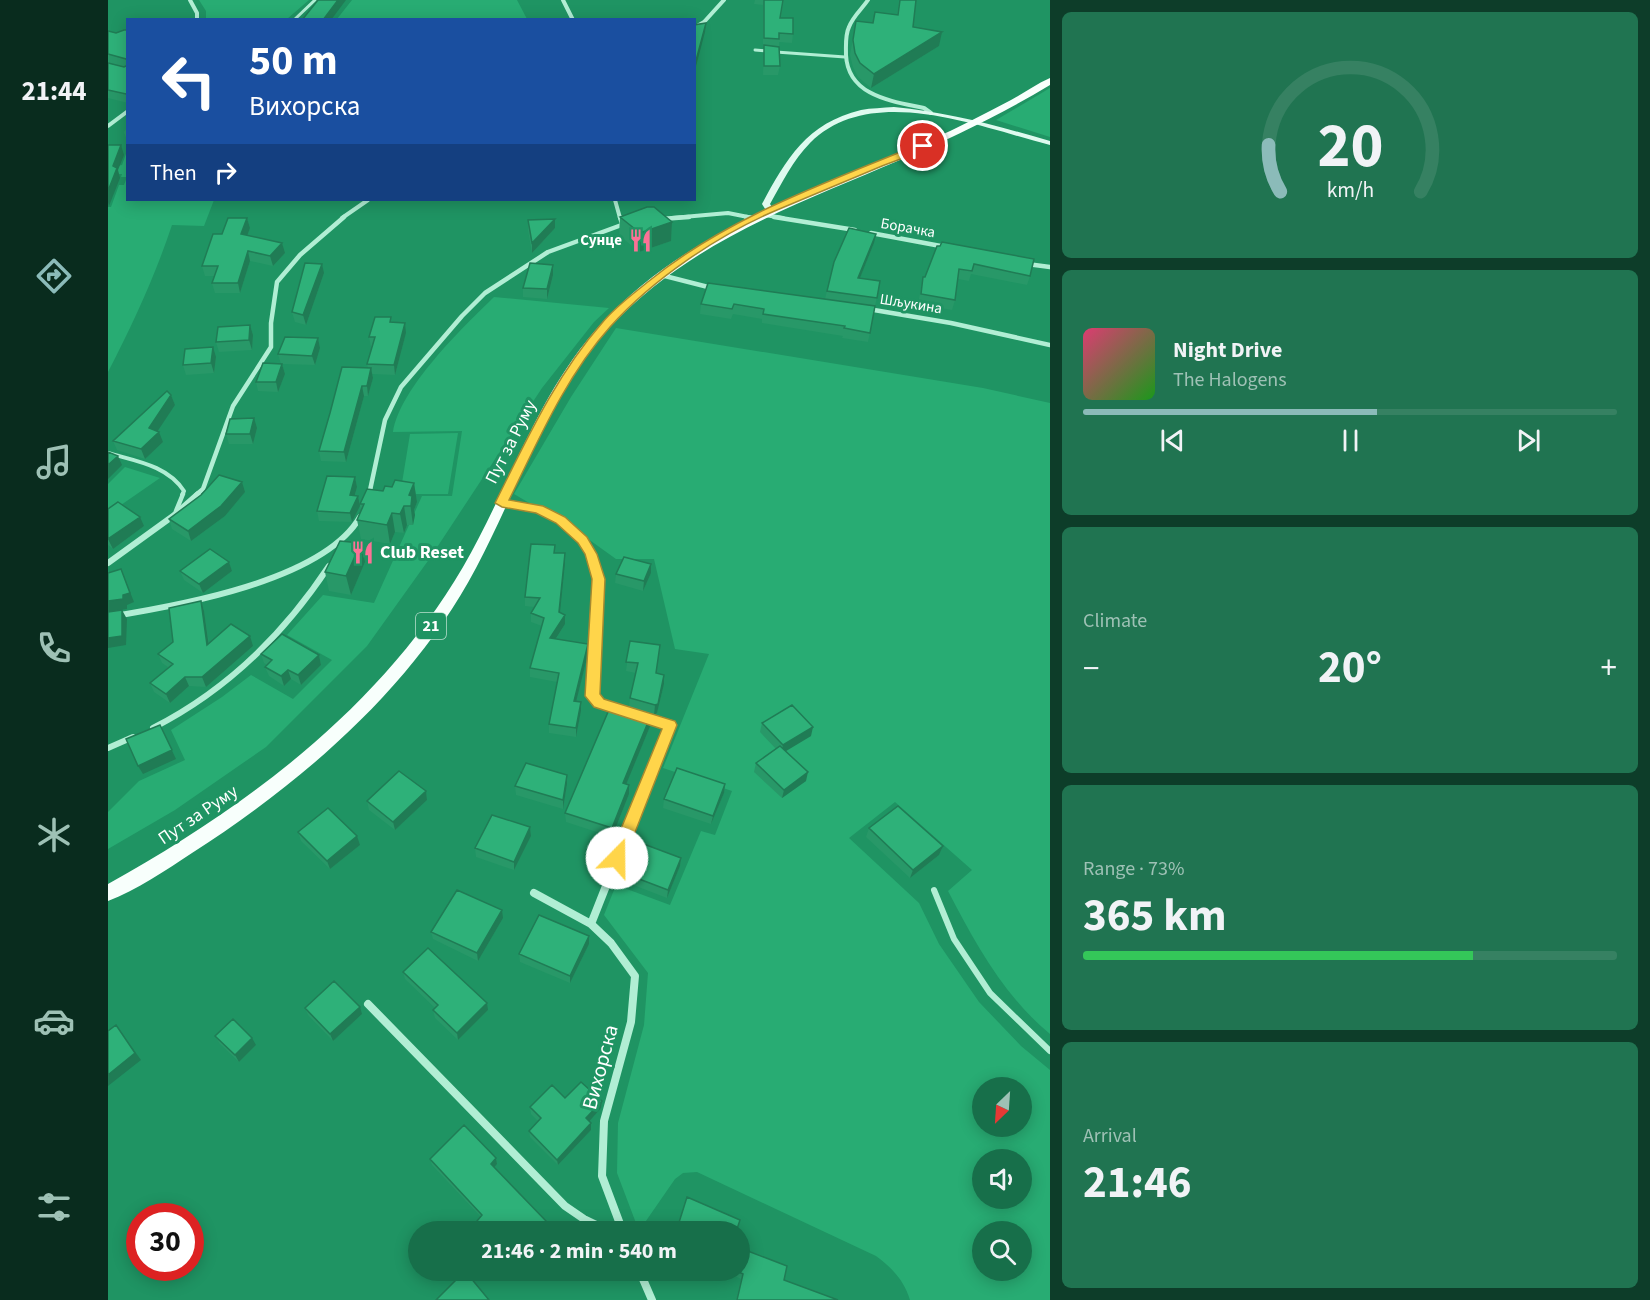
<!DOCTYPE html>
<html lang="en">
<head>
<meta charset="utf-8">
<style>
	body { margin:0; font-family:"Source Sans 3",sans-serif; background:#207451; color:#f1f3f6; height:100vh; display:flex; flex-direction:column; font-size:22px; white-space:nowrap }
	* { box-sizing:border-box; margin:0 }
	p { font-size:20px; color:#9ec1b5 }
	.icon { flex:none; width:33px; height:33px; fill:none; stroke:currentColor; stroke-width:2; stroke-linecap:round; stroke-linejoin:round }
	.map { position:relative; flex:1; overflow:hidden }
	.side { display:flex; flex-direction:column; gap:12px; padding:12px; background:#0d3d29; width:600px }
	.side>* { flex:none }
	.banner { position:absolute; left:18px; top:18px; width:570px; height:183px; border-radius:0px; box-shadow:0 3px 15px #0003; background:#1a4fa0; color:#fff; overflow:hidden }
	.needle { width:39px; rotate:205deg }
	.fabs { position:absolute; left:864px; top:1077px; display:grid; gap:12px }
	.fabs a { display:grid; place-items:center; width:60px; height:60px; border-radius:50%; background:#176f4a; box-shadow:0 3px 15px #0003; font-size:30px }
	.speed { position:absolute; left:18px; top:1203px; display:flex; gap:12px; font-size:30px; font-weight:700; text-align:center }
	.speed>* { display:grid; place-content:center; width:78px; height:78px; border-radius:50%; background:#176f4a; box-shadow:0 3px 15px #0003; line-height:1 }
	.speed .limit { border:9px solid #d22; background:#fff; color:#111 }
	.pin { position:absolute; display:grid; place-items:center; width:51px; height:51px; color:#fff; margin:-26px; border:3px solid #fff; border-radius:50%; box-shadow:0 2px 6px #0007 }
	.me { position:absolute; width:66px; margin:-33px; rotate:22deg; stroke-linejoin:round; filter:drop-shadow(0 0 4px #0008) }
	.turn { display:flex; align-items:center; gap:21px; height:126px; padding:0 24px; font-size:27px }
	.turn .icon { width:78px; height:78px; stroke-width:2.5 }
	.turn b { display:block; font-size:42px; line-height:51px }
	.then { display:flex; align-items:center; height:57px; padding:0 24px; background:#0003; gap:12px; font-size:22px }
	.big { font-size:45px; font-weight:700; line-height:1.1 }
	.side .card { flex:1; display:flex; flex-direction:column; justify-content:center; gap:9px; min-width:0; padding:0 21px; border-radius:9px; background:#207451 }
	.side .dial { align-items:center; gap:0 }
	.dial svg { height:156px; overflow:visible; fill:none; stroke:#368162; stroke-width:7; stroke-linecap:round; text-anchor:middle }
	.dial text { fill:#f1f3f6; stroke:none }
	.song { display:flex; align-items:center; gap:18px }
	.cover { width:72px; height:72px; border-radius:9px; background:linear-gradient(135deg,hsl(340 70% 55%),hsl(120 70% 35%)) }
	.played { height:6px; border-radius:3px; background:linear-gradient(90deg,#8bbbb9 55%,#368162 55%) }
	.keys { display:flex; justify-content:space-around; direction:ltr }
	.heat { display:flex; justify-content:space-between; align-items:center; font-size:33px; direction:ltr }
	.charge { height:9px; border-radius:4px; background:linear-gradient(90deg,#34c759 73%,#368162 0) }
	.trip { position:absolute; left:300px; top:1221px; width:342px; height:60px; border-radius:30px; background:#176f4a; box-shadow:0 3px 15px #0003; font-weight:700; line-height:60px; text-align:center }
	main { display:flex; flex:1; min-height:0 }
	.menu { display:flex; flex-direction:column; width:108px; justify-content:space-around; align-items:center; background:#092c1e; color:#9ec1b5 }
	.menu .icon { width:42px; height:42px }
	.menu .selected { color:#8bbbb9 }
	.menu b { font-size:27px; color:#f1f3f6 }
	.map>svg:first-child { display:block }
	.green { fill:#28ac73; fill-rule:evenodd }
	.lines { fill:none; stroke-linecap:round; stroke-linejoin:round }
	.service-far3 { stroke:#b1eed4; stroke-width:3 }
	.service-far2 { stroke:#b1eed4; stroke-width:4 }
	.service-far1 { stroke:#b1eed4; stroke-width:4.5 }
	.service { stroke:#b1eed4; stroke-width:6 }
	.minor-far3 { stroke:#b1eed4; stroke-width:4 }
	.minor-far2 { stroke:#b1eed4; stroke-width:4.5 }
	.minor-far1 { stroke:#b1eed4; stroke-width:6 }
	.minor { stroke:#b1eed4; stroke-width:8 }
	.secondary { fill:#defaef; fill-rule:evenodd }
	.primary { fill:#f8fffc; fill-rule:evenodd }
	.wall { fill:#289868 }
	.shaded-wall { fill:#207c55 }
	.building { fill:#2eb179; stroke:#207c55; stroke-width:1.5 }
	.route { fill:#ffd54a; stroke:#a68a30; stroke-width:1.5 }
	.labels { text-anchor:middle; dominant-baseline:central; stroke-width:6; stroke-linejoin:round; paint-order:stroke }
	.far-street-label { font-size:15px; fill:#fff; stroke:#1f9463 }
	.far-poi-label { font-size:15px; font-weight:bold; fill:#fff; stroke:#1f9463; text-anchor:end }
	.shield { fill:#1f9463; stroke:#bcdfd0; stroke-width:1.5 }
	.shield-label { font-size:16px; font-weight:bold; fill:#fff }
	.street-label { font-size:18px; fill:#fff; stroke:#1f9463 }
	.poi-label { font-size:18px; font-weight:bold; fill:#fff; stroke:#1f9463; text-anchor:start }
	.near-street-label { font-size:21px; fill:#fff; stroke:#1f9463 }
</style>
</head>
<body>
<main>
<nav class="menu">
<b>21:44</b>
<svg class="icon selected" aria-label="directions" viewBox="0 0 24 24"><path d="M12 3l9 9-9 9-9-9zM9 14v-3h6M13 9l2 2-2 2"/></svg>
<svg class="icon" aria-label="music" viewBox="0 0 24 24"><path d="M9 18V5l10-2v13"/><circle cx="6" cy="18" r="3"/><circle cx="16" cy="16" r="3"/></svg>
<svg class="icon" aria-label="phone" viewBox="0 0 24 24"><path d="M5 4h4l2 5-3 2q2 4 5 5l2-3 5 2v4C11 20 4 13 5 4z"/></svg>
<svg class="icon" aria-label="climate" viewBox="0 0 24 24"><path d="M12 3v18M4 7l16 10M4 17L20 7"/></svg>
<svg class="icon" aria-label="car" viewBox="0 0 24 24"><path d="M5 17H2v-5l4-1 3-4h7l3 4 3 1v5h-3M9 17h6M6 11h13"/><circle cx="7" cy="17" r="2"/><circle cx="17" cy="17" r="2"/></svg>
<svg class="icon" aria-label="filters" viewBox="0 0 24 24"><path d="M4 7h16M4 17h16"/><circle cx="9" cy="7" r="2"/><circle cx="15" cy="17" r="2"/></svg>
</nav>
<div class="map">
<svg width="942" height="1300" viewBox="0 0 942 1300">
	<rect width="100%" height="100%" fill="#1f9463"/>
	<path class="green" d="M91,0H201L179,19L98,20V11Z
		M244,0H409L419,19H229Z
		M942,88V137L888,120Z
		M19,151L20,200H106L96,226L64,225C47,276 25,324 0,372V207H3L11,185H16L19,177H13L14,174H6L9,166L14,165Z
		M386,297L501,308L486,322L434,388L322,558L259,646L158,747L67,810L0,849V812L31,781L77,760L63,730L114,697L143,675L185,699L224,660L179,635L215,595L266,603L314,496H344L354,431L285,432C292,388 354,328 386,297Z
		M508,328L875,388L942,403V1034C896,996 867,943 840,891L864,870L787,802L741,838L811,903L831,944L871,1002L913,1046L942,1070V1300H802C796,1280 784,1268 768,1256L589,1172L575,1173L567,1179L531,1231L509,1173L510,1123L536,1025L540,973L496,915L508,885L562,905L593,831L607,835L624,791L555,768L601,654L567,649L546,559H508L469,531L406,494L463,397ZM874,1088H914V1126H874ZM874,1160H914V1198H874ZM874,1232H914V1270H874Z
		M350,433L340,494H301L293,489L302,434Z
		M17,467L52,478L0,514V484Z"/>
	<g class="lines">
		<path class="service-far3" d="M186,20L207,0
			M647,50L660,51
			M668,52L737,57"/>
		<path class="service-far2" d="M0,453C27,461 59,465 76,491L74,495"/>
		<path class="service-far1" d="M68,511L75,494"/>
		<path class="service" d="M826,890L846,939L882,993L942,1051"/>
		<path class="minor-far3" d="M82,0L89,13V20
			M455,0L465,20
			M760,0C754,9 745,16 741,27C737,35 738,46 738,55C740,96 783,101 816,108L823,113
			M586,28L596,22L616,0
			M0,126L20,111
			M507,200L512,218
			M657,215L675,218
			M234,218L260,200
			M564,218L620,213L645,218"/>
		<path class="minor-far2" d="M512,217L514,224
			M638,217L645,218
			M666,217L747,230
			M553,219L581,217
			M763,233L838,247
			M919,264L942,267
			M553,275L604,288
			M760,309L843,323L942,345
			M88,495L95,489L125,406L163,347V323L169,282L192,255L236,217
			M261,495L277,420L293,387L354,316L377,293L440,252L519,223"/>
		<path class="minor-far1" d="M261,497L262,494
			M394,503L431,509L453,520L474,540L483,554L491,579L484,696L491,703L508,708
			M0,563L65,516L90,494
			M0,617C69,606 215,581 252,517
			M45,728C118,691 176,634 221,566
			M0,748L25,737
			M513,849L562,725L538,718"/>
		<path class="minor" d="M426,893L483,924L503,943L527,976L523,1022L496,1121L494,1176L515,1232
			M483,924L513,848
			M260,1004L457,1206L476,1219L503,1232
			M531,1270L544,1300"/>
		<path class="secondary" d="M786,107C840,112 890,126 942,141V145C871,127 763,82 702,143C685,160 674,183 662,204L666,210L659,212L654,204C678,159 699,123 753,110C763,108 775,108 786,107Z"/>
		<path class="primary" d="M942,78V85C894,114 844,138 792,160C689,204 582,242 503,326C440,394 411,487 368,568C305,687 196,781 84,853C58,870 29,890 0,901V884C139,807 273,707 355,567C402,486 429,393 494,323C582,227 708,192 822,140C850,128 876,114 903,100C916,93 928,84 942,78Z"/>
	</g>
	<path class="wall" d="M647,0H676L673,18L685,34L684,43L671,42L672,66L670,75H655L656,47H655V5L646,4Z
		M791,0H808L805,27L831,46L763,88L750,77L745,67L742,55L748,21L765,23L789,15Z
		M20,30V103L0,98V31L8,33Z
		M20,126V141H19L16,132Z
		M512,217L564,222L563,241L531,252L511,235Z
		M139,218L142,228L139,235L177,253L165,266L142,261L132,293H107L104,283L107,276H97L94,266L114,234Z
		M447,219V228L424,253L420,230V220Z
		M766,243L752,278L772,281L760,342L734,338L735,336L654,323V319L625,314L623,319L592,314L593,304L717,299L719,291Z
		M829,246L922,276L919,285L863,274L861,281L850,279L847,300L844,310L810,304L815,277H817Z
		M445,265V275L439,299L415,297V288Z
		M216,273L198,325L187,322L184,312Z
		M284,322L298,333L287,375L264,374L265,378L260,396H256L238,462L213,461L211,451L260,368L259,364L264,347H263L261,337Z
		M142,325L145,335L144,350L111,352L108,342Z
		M210,338L212,348L207,365L174,364L177,374L170,392L150,391L148,382L173,364L170,354Z
		M108,357L106,373L78,375L75,365Z
		M63,395L67,405L49,431L55,442L37,459L9,450L5,441Z
		M149,428L145,444H121L118,434Z
		M247,477L249,487L247,495L250,496L252,504L275,491L284,487L306,483L309,502L306,510L307,515L305,525H299L296,533L287,532L282,544L253,539L249,520L253,511L252,506L244,522L211,521L209,511Z
		M137,492L117,516L83,541L64,529L61,519Z
		M0,509L36,526L5,549L0,545Z
		M447,545V553L457,563L452,612L457,624L448,639L480,654L468,701L473,702V711L468,737L441,733V724L449,682L422,677V668L434,626L423,622V613L426,607L417,606V597Z
		M121,562L124,571L95,593L76,580L72,571Z
		M257,562L243,595L221,591L217,572Z
		M543,564V573L535,591L507,583L508,574Z
		M93,601L96,611L101,643L145,646L98,687L81,686L62,703L46,692L42,683L60,667L54,663L50,654L65,642Z
		M522,641L549,673L556,684L549,713L546,715L521,707L522,698L528,673L518,671Z
		M153,654L211,655L213,665L193,685L183,679L176,686L161,676L157,667L159,665L156,663Z
		M543,715V724L518,784L521,794L504,837L458,822L457,813Z
		M654,723L703,736L678,751L698,781L674,798L646,772L648,763L668,749L652,732Z
		M459,775V784L455,809L408,795L407,786Z
		M617,784L616,793L603,824L555,808L556,799Z
		M318,791L319,800L287,830L261,810L259,801Z
		M422,827L423,836L406,870L368,857L367,848Z
		M761,828L835,846L831,855L802,878L758,837Z
		M190,832L252,845L222,869L193,841Z
		M573,858L572,866L559,898L510,879V871Z
		M395,918L370,961L325,939L323,932Z
		M481,936V944L462,983L412,962L411,954Z
		M295,972L380,1010L350,1040L327,1018L325,1010L327,1008L297,979Z
		M197,1008L254,1014L225,1041L200,1015Z
		M107,1036L148,1045L131,1062L112,1044Z
		M457,1098L494,1101L493,1108L481,1121L483,1123V1130L450,1165L422,1137L421,1131L430,1121L423,1114L422,1107Z
		M388,1158L389,1164L386,1168L438,1221V1226L433,1232H376L370,1226L369,1221L373,1217L324,1165L322,1159Z
		M614,1270H632L676,1280L730,1300H628L633,1279Z"/>
	<path class="shaded-wall" d="M230,0H238L223,20H215Z
		M598,23L597,32L586,74V68Z
		M834,32L831,46L763,88L766,74Z
		M13,145L16,155L10,170L12,178L1,206L0,202V191L5,166Z
		M139,218L142,228L136,244L133,234Z
		M447,219V228L424,253V243Z
		M564,222L563,241L531,252L532,233Z
		M768,234L766,243L748,288L750,278Z
		M174,243L177,253L165,266L162,256Z
		M140,251L142,261L132,293L130,283Z
		M214,264L216,273L198,325L195,315Z
		M445,265V275L439,299V289Z
		M297,323L298,333L287,375L286,365Z
		M142,325L145,335L144,350L141,340Z
		M210,338L212,348L207,365L204,356Z
		M105,347L108,357L106,373L103,363Z
		M174,364L177,374L170,392L168,382Z
		M263,368L265,378L260,396L259,386Z
		M254,386L256,396L238,462L236,452Z
		M63,395L67,405L45,438L41,428Z
		M146,418L149,428L145,444L142,434Z
		M51,432L55,442L37,459L33,449Z
		M10,456L14,465L0,479V465Z
		M247,477L249,487L244,505L242,495Z
		M134,482L137,492L117,516L83,541L80,531Z
		M306,483L309,502L306,510L307,515L305,525L301,495Z
		M250,496L252,506L244,522L242,513Z
		M296,506L299,525L296,533L292,514Z
		M284,513L287,532L282,544L279,525Z
		M32,517L36,526L5,549L0,539Z
		M253,543L257,562L243,595L238,576Z
		M457,553V563L451,622V612Z
		M121,562L124,571L95,593L91,584Z
		M543,564V573L535,591L536,581Z
		M13,569L26,602L19,605V609L0,612V601Z
		M93,601L96,611L102,654L99,645Z
		M14,610L19,619L18,645L0,648V638Z
		M457,615V624L442,648V638Z
		M142,636L145,646L98,687L94,677Z
		M480,644V654L466,710V701Z
		M211,655L213,665L193,685L190,675Z
		M180,670L183,679L176,686L173,676Z
		M556,675V684L549,713L546,715L547,705Z
		M77,677L81,686L62,703L58,694Z
		M473,702V711L468,737V728Z
		M543,715V724L515,792V783Z
		M52,725L68,759L35,774L30,766Z
		M705,727L703,736L673,754L675,745Z
		M700,772L698,781L674,798L676,790Z
		M459,775V784L455,809V800Z
		M617,784L616,793L603,824L605,816Z
		M521,785V794L504,837V828Z
		M318,791L319,800L287,830L285,822Z
		M422,827L423,836L406,870V862Z
		M249,836L252,845L222,869L219,861Z
		M835,846L831,855L802,878L805,870Z
		M573,858L572,866L559,898L560,890Z
		M394,910L395,918L370,961L369,953Z
		M481,936V944L462,983V976Z
		M379,1003L380,1010L350,1040L349,1033Z
		M252,1007L254,1014L225,1041L222,1034Z
		M8,1025L33,1060L0,1086V1075Z
		M144,1038L148,1045L131,1062L127,1055Z
		M494,1101L493,1108L478,1125V1118Z
		M483,1123V1130L450,1165L449,1160Z
		M388,1158L389,1164L384,1170L383,1164Z
		M438,1221V1226L433,1232H428Z"/>
	<path class="building" d="M210,0H230L215,20H194Z
		M656,0H675L672,18H685V34L671,33V39L656,38Z
		M792,0H808L805,27L834,32L766,74L752,63L747,53L745,40L748,21L765,23L767,12L790,15Z
		M598,23L586,68V25Z
		M16,30H20V61L18,59L0,54V31L8,33Z
		M656,45L671,47L672,66H656Z
		M0,63L16,67L20,65V93L18,94L0,90Z
		M0,145H13L5,166L9,168L0,191Z
		M539,207H546L564,222L532,233L512,217Z
		M120,218H139L133,234L174,243L162,256L140,251L130,283H104L110,266H94L105,234H114Z
		M447,219L424,243L420,220Z
		M741,228L768,234L750,278L772,281L769,298L719,291L726,262Z
		M834,242L926,259L922,276L866,264L864,271L851,269L847,300L813,294L815,277H817L829,246H832Z
		M197,263L214,264L195,315L184,312Z
		M422,263L445,265L439,289L415,288Z
		M600,283L767,306L762,333L736,328L737,326L655,314L656,309L626,304L624,309L593,304Z
		M267,317H283L282,322L297,323L286,365L259,364L267,337H261Z
		M142,325L141,340L108,342L110,327Z
		M177,337L210,338L204,356L170,354Z
		M105,347L103,363L75,365L77,349Z
		M155,363L174,364L168,382H148Z
		M234,367L263,368L259,386H254L236,452L211,451L222,413Z
		M59,391L63,395L41,428L51,432L33,449L5,441Z
		M146,418L142,434H118L122,419Z
		M0,452L10,456L0,465Z
		M111,475L134,482L113,506L80,531L61,519L93,495Z
		M219,476L247,477L242,495L250,496L242,513L209,511Z
		M287,480L306,483L301,495L304,496L303,506H296L292,514L284,513L279,525L249,520L256,504H252L259,489L275,491L277,486L284,487Z
		M10,502L32,517L0,539V509Z
		M232,541L253,543L238,576L217,572Z
		M423,544L447,545L446,553H457L451,612L457,615L442,638L480,644L466,701L473,702L468,728L441,724L451,673L422,668L436,618L423,613L432,598L417,597Z
		M102,549L121,562L91,584L72,571Z
		M516,557L543,564L536,581L508,574Z
		M13,569L22,593L15,595V599L0,601V573Z
		M93,601L99,645L123,624L142,636L94,677H77L58,694L42,683L65,664L50,654L65,642L61,608Z
		M14,610V636L0,638V612Z
		M174,634L211,655L190,675L180,670L173,676L157,667L164,660L153,654Z
		M522,641L552,645L548,673L556,675L550,704L547,705L522,698L530,663L518,662Z
		M503,705L543,715L515,783L521,785L504,828L457,813Z
		M684,705L705,727L675,745L654,723Z
		M52,725L64,750L30,766L18,739Z
		M672,746L700,772L676,790L648,763Z
		M418,763L459,775L455,800L407,786Z
		M569,768L617,784L605,816L556,799Z
		M291,771L318,791L285,822L259,801Z
		M790,806L835,846L805,870L761,828Z
		M220,808L249,836L219,861L190,832Z
		M384,815L422,827L406,862L367,848Z
		M525,840L573,858L560,890L510,871Z
		M349,890L394,910L369,953L323,932Z
		M431,915L481,936L462,976L411,954Z
		M320,948L379,1003L349,1033L325,1010L330,1005L295,972Z
		M226,981L252,1007L222,1034L197,1008Z
		M125,1019L144,1038L127,1055L107,1036Z
		M8,1025L27,1053L0,1075V1031Z
		M473,1082L494,1101L478,1118L483,1123L449,1160L421,1131L433,1118L422,1107L444,1085L457,1098Z
		M356,1125L388,1158L383,1164L438,1221L428,1232H379L369,1221L374,1215L322,1159Z
		M579,1197L632,1220L628,1232H568Z
		M632,1248L679,1266L676,1280L730,1300H629L635,1274L627,1270H632Z
		M357,1271L381,1300H328Z"/>
	<path class="route" d="M812,144L820,146C808,155 788,160 774,166C739,181 704,195 669,210C610,235 545,279 502,327C458,376 430,441 401,500L435,506L457,517L479,537L489,554L497,579L492,694L496,699L567,721L569,725L515,863L509,865L504,863L501,858L554,729L486,707L477,696L484,579L477,554L470,543L448,523L428,513L394,507L387,503C418,441 448,375 494,323C507,307 525,294 541,281C621,216 718,183 812,144Z"/>
	<defs>
		<symbol id="restaurant-bare" viewBox="-9 -9 18 18"><path d="M-5-6h1v4h1v-4h1v4h1v-4h1v5L-1.5 .5V6h-2V.5L-5-1ZM5-6V6H3V1.5H1.5Q1.5-4 5-6Z" fill="#fc7196" stroke="#1f9463" stroke-width="2.5" paint-order="stroke"/></symbol>
	</defs>
	<g fill-rule="evenodd">
		<use href="#restaurant-bare" x="516" y="224" width="33" height="33"/>
		<use href="#restaurant-bare" x="238" y="536" width="33" height="33"/>
	</g>
	<g class="labels">
		<g class="far-street-label">
			<text transform="translate(800 228) rotate(10)">Борачка</text>
			<text transform="translate(803 304) rotate(9)">Шљукина</text>
		</g>
		<g class="far-poi-label">
			<text x="514" y="240">Сунце</text>
		</g>
		<rect class="shield" x="308" y="613" width="30" height="26" rx="4.5"/>
		<g class="shield-label">
			<text x="323" y="626">21</text>
		</g>
		<g class="street-label">
			<text transform="translate(403 442) rotate(-63)">Пут за Руму</text>
			<text transform="translate(90 815) rotate(-34)">Пут за Руму</text>
		</g>
		<g class="poi-label">
			<text x="272" y="552">Club Reset</text>
		</g>
		<g class="near-street-label">
			<text transform="translate(492 1067) rotate(-75)">Вихорска</text>
		</g>
	</g>
</svg>
<div class="fabs">
<a><svg class="needle" viewBox="-14 -14 28 28"><path d="M0-13l5 13h-10z" fill="#e53935"/><path d="M0 13l5-13h-10z" fill="#9ec1b5"/></svg></a>
<a><svg class="icon" aria-label="sound" viewBox="0 0 24 24"><path d="M4 9h4l5-4v14l-5-4H4zM17 9q2 3 0 6"/></svg></a>
<a><svg class="icon" aria-label="search" viewBox="0 0 24 24"><circle cx="10" cy="10" r="6"/><path d="M15 15l6 6"/></svg></a>
</div>
<div class="speed"><div class="limit">30</div></div>
<div class="pin" style="left:815px;top:146px;background:#d93025"><svg class="icon" aria-label="arrive" viewBox="0 0 24 24"><path d="M6 21V4h12l-3 4 3 4H6"/></svg></div>
<svg class="me" style="left:509px;top:858px" viewBox="-20 -20 40 40"><circle r="19" fill="#fff"/><path d="M0-13L10 11 0 6-10 11z" fill="#ffd54a"/></svg>
<div class="trip">21:46 · 2 min · 540 m</div>
<div class="banner">
<div class="turn"><svg class="icon" aria-label="left" viewBox="0 0 24 24"><path d="M17 20v-9H6M10 6l-5 5 5 5"/></svg><div><b>50 m</b>Вихорска</div></div>
<div class="then">Then<svg class="icon" aria-label="right" viewBox="0 0 24 24"><path d="M7 20v-9h11M14 6l5 5-5 5"/></svg></div>
</div>
</div>
<section class="side">
<div class="card dial"><svg viewBox="0 0 100 80">
<path d="M14 69A42 42 0 1 1 86 69"/>
<path d="M14 69A42 42 0 0 1 8 45" stroke="#8bbbb9"/>
<text x="50" y="56" font-size="32" font-weight="700">20</text>
<text x="50" y="72" font-size="11">km/h</text>
</svg></div>
<div class="card">
<div class="song"><i class="cover"></i><div><b>Night Drive</b><p>The Halogens</p></div></div>
<div class="played"></div>
<div class="keys"><svg class="icon" aria-label="previous" viewBox="0 0 24 24"><path d="M18 5L8 12l10 7zM5 5v14"/></svg><svg class="icon" aria-label="pause" viewBox="0 0 24 24"><path d="M8 5v14M16 5v14"/></svg><svg class="icon" aria-label="next" viewBox="0 0 24 24"><path d="M6 5l10 7-10 7zM19 5v14"/></svg></div>
</div>
<div class="card"><p>Climate</p>
<div class="heat"><a>−</a><b class="big">20°</b><a>+</a></div>
</div>
<div class="card"><p>Range · 73%</p><b class="big">365 km</b><div class="charge"></div></div>
<div class="card"><p>Arrival</p><b class="big">21:46</b></div>
</section>
</main>
</body>
</html>
